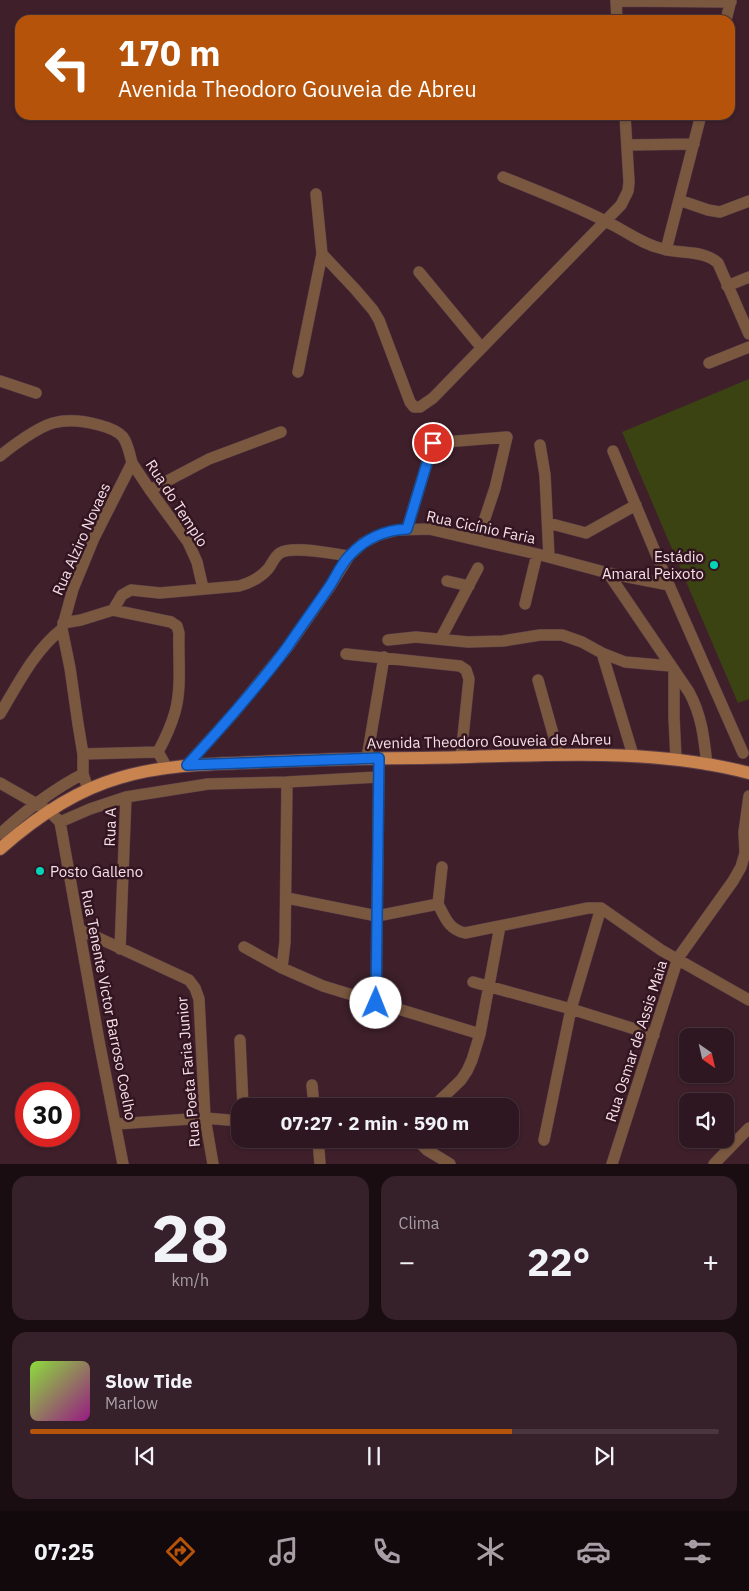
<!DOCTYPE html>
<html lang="pt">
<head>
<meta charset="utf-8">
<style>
	body { margin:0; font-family:"IBM Plex Sans",sans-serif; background:#362029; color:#f1f3f6; height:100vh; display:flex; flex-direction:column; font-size:19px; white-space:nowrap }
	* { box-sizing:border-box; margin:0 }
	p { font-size:16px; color:#a79fa5 }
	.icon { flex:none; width:28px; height:28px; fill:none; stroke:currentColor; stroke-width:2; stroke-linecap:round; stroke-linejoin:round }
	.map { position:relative; height:1164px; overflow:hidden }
	.side { display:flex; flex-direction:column; gap:12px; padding:12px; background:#190d12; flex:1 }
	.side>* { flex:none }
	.top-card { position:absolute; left:15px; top:15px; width:720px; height:105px; border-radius:15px; box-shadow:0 1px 4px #0004,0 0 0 1px #49363e; background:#b45309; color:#fff; overflow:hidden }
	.needle { width:32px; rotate:146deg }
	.tools { position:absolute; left:679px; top:1028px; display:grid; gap:10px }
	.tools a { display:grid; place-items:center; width:55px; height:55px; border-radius:10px; background:#2e1720; box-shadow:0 1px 4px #0004,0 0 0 1px #49363e; font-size:25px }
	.speed { position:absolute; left:15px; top:1082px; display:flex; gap:10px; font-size:25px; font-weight:700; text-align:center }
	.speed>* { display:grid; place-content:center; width:65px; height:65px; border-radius:50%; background:#2e1720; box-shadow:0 1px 4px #0004,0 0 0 1px #49363e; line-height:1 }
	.speed .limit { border:8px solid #d22; background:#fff; color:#111 }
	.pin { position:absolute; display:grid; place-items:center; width:42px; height:42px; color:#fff; margin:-21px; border:2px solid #fff; border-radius:50%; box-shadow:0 1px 5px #0007 }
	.me { position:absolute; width:55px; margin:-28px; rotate:1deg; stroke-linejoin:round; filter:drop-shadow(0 0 4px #0008) }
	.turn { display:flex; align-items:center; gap:18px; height:105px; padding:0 20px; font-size:22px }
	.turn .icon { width:65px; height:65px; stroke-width:2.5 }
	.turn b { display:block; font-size:35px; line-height:42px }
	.big { font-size:38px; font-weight:700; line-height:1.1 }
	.side .card { flex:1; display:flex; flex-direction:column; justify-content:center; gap:8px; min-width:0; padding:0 18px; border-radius:15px; background:#362029 }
	.side .dial { align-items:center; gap:0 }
	.dial b { font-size:65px; line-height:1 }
	.song { display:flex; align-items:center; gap:15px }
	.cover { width:60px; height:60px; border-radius:8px; background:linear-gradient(135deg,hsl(90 70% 55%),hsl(310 70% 35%)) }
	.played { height:5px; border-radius:2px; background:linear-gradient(90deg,#b45309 70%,#49363e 70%) }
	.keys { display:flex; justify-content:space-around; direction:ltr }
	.heat { display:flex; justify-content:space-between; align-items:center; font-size:28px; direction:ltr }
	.side .tiles { flex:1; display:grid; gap:12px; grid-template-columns:1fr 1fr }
	.card:last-child { grid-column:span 2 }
	.trip { position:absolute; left:231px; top:1098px; width:288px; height:50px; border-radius:15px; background:#2e1720; box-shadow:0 1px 4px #0004,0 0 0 1px #49363e; font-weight:700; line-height:50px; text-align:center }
	.tab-bar { display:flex; height:80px; justify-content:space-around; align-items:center; background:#12090d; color:#a79fa5 }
	.tab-bar .icon { width:35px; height:35px }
	.tab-bar .current { color:#b45309 }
	.tab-bar b { font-size:22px; color:#f1f3f6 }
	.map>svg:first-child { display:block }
	.green { fill:#3c4313 }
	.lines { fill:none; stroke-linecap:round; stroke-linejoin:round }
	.minor-casing { stroke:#5b3e48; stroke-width:12 }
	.major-casing { stroke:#5b3e48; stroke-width:14 }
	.minor { stroke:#7a583f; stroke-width:11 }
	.major { stroke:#c8834e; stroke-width:12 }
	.route-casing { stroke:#114b97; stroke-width:12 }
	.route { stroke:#1a73e8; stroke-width:9 }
	.poi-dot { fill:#05d5b6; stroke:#331521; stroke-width:2 }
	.labels { text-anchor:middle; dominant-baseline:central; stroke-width:5; stroke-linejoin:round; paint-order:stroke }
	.street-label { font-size:15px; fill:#f6e0e7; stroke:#331521 }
	.poi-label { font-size:15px; fill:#f6e0e7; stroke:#331521; text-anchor:end }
</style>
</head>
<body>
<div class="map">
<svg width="749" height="1164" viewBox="0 0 749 1164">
	<rect width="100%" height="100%" fill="#3e1f2a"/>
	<path class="green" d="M749,379V699L738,703L622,432Z"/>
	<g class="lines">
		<defs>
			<path id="minor" d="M616,0L617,20
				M616,1L731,2
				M726,20L731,0
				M627,145L694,144
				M503,177C537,191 572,204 605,221C625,230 641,244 663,249C681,254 704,250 718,263L749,334
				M679,200L708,210L720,212L749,201
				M666,250L701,115
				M322,254L355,289L373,310L379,320L410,402L414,407H420L433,398L621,205L628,191L629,182L625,115
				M419,272L481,347
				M727,286L749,277
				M709,363L749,347
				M298,372L322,254L316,194
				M0,381L36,393
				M540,445L545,475L549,557
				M613,451L669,585L743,753
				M0,456C12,446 38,427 53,423C68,419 84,421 99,425C107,427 117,430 123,437C128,444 130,455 132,463L94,538L73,589L62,629L70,668L78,724L83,754V774L88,789
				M132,463L150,490L188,542L197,562L203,588
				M150,490L209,459L281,432
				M548,523L586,533L636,505
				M407,529L433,443L507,437L495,488L478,539
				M608,573L689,692C702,716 704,738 707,765
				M447,581L469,586
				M525,604L537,554
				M113,610L122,595L131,590L160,593L239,586C250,583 260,578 268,569C272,564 274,557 280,553C293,545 333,554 349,556
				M63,623L81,620L113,610L171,622L177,626L179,633C178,659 182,687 175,712C171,726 165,739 158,752
				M441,638L478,568
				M388,640L416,637L468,642L503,641L540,635H562L582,642L602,653L625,662L671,666
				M602,653L633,755
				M346,654L460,666L466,670L469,679L461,756
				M674,672V717L676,759
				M538,680L559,755
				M0,714C18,684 34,651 62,629
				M83,754L158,752L167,768
				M367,758L384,657
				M187,765L234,713L287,648L331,585L349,556L363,543L379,535L397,530L429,529L537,554L608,573L669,585
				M0,783L49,811L60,822L90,809L126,797L208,784L287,782L378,777
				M60,822L99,1041L123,1164
				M0,834C25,811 52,790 83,774
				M287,898L377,916L438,904
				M438,904C445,917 448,929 465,933L588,908H601L661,950L749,1000
				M438,904L442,867
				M79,929L189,980L195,988L199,999L205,1118L213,1164
				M244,947L282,968L323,986L480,1034
				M120,949L126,797
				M282,968L285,942L287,782
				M473,982L571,1009L654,1035
				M376,1003L379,758
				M240,1040L243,1106
				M312,1085L314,1106
				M434,1106L461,1080L467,1071L472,1060L480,1034L500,926
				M116,1124L205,1118L240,1121
				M318,1139L320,1164
				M416,1139L427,1150L450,1164
				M544,1140L571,1009L601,908
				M612,1164L678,958L733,881L741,867L745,853L744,832L749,796
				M714,1164L749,1128"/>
			<path id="major" d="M0,849C35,818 74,791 119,778C165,764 214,764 261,762C314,760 367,758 421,758C529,757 643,745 749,773"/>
		</defs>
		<use href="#minor" class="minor-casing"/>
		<use href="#major" class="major-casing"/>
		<use href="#minor" class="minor"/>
		<use href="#major" class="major"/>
	</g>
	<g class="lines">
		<defs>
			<path id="route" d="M376,1003L379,758L187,765C222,727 257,688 288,646C302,625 317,605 331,584C337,574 342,563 350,555C365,539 385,530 407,529L433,443"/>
		</defs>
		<use href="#route" class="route-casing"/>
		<use href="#route" class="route"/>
	</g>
	<g class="poi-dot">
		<circle cx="714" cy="565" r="5"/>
		<circle cx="40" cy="871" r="5"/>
	</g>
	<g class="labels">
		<g class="street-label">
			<text transform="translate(177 503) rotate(57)">Rua do Templo</text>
			<text transform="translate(481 527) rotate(12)">Rua Cicínio Faria</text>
			<text transform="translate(81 539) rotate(-66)">Rua Alziro Novaes</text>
			<text transform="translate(489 741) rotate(-1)">Avenida Theodoro Gouveia de Abreu</text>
			<text transform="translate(110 827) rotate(-88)">Rua A</text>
			<text transform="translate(109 1005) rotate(79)">Rua Tenente Victor Barroso Coelho</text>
			<text transform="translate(636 1041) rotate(-72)">Rua Osmar de Assis Maia</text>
			<text transform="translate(188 1072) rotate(-95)">Rua Poeta Faria Junior</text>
		</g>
		<g class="poi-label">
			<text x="704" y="556">Estádio<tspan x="704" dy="17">Amaral Peixoto</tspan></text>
			<text x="50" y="871" text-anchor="start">Posto Galleno</text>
		</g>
	</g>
</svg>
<div class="tools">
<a><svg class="needle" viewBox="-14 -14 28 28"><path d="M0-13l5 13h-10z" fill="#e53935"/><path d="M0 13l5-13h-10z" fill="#a79fa5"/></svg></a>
<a><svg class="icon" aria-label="sound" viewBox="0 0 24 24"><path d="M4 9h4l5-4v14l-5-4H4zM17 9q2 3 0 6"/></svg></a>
</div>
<div class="speed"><div class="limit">30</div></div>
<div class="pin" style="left:433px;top:443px;background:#d93025"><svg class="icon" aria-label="arrive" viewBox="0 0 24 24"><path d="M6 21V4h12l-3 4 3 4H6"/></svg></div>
<svg class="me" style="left:376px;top:1003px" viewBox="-20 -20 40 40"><circle r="19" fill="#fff"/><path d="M0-13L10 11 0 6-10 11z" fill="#1a73e8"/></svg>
<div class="trip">07:27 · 2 min · 590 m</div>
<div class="top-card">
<div class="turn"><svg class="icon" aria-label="left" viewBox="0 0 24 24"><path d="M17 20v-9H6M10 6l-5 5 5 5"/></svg><div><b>170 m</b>Avenida Theodoro Gouveia de Abreu</div></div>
</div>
</div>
<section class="side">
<div class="tiles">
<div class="card dial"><b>28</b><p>km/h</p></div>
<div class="card"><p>Clima</p>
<div class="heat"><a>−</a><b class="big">22°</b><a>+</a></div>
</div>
<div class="card">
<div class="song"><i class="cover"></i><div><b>Slow Tide</b><p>Marlow</p></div></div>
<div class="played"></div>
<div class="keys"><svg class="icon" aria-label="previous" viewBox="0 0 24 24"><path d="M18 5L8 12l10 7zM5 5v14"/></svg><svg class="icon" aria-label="pause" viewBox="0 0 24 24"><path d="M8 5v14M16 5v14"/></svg><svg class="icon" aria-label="next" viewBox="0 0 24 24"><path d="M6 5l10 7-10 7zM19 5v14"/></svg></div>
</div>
</div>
</section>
<nav class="tab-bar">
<b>07:25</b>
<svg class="icon current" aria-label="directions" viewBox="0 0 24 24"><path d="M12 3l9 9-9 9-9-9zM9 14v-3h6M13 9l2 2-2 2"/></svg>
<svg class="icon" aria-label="music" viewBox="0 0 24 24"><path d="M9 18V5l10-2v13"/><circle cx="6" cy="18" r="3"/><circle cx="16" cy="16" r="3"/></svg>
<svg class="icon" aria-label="phone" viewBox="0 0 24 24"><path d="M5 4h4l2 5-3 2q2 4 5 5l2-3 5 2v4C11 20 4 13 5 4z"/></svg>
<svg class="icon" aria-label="climate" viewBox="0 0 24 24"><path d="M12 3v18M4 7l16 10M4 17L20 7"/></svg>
<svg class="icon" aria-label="car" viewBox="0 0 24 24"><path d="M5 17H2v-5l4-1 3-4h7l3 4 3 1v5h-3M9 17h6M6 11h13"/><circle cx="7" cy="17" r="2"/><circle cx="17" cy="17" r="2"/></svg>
<svg class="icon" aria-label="filters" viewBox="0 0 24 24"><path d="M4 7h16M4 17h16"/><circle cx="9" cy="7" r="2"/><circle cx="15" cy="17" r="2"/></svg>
</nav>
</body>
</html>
